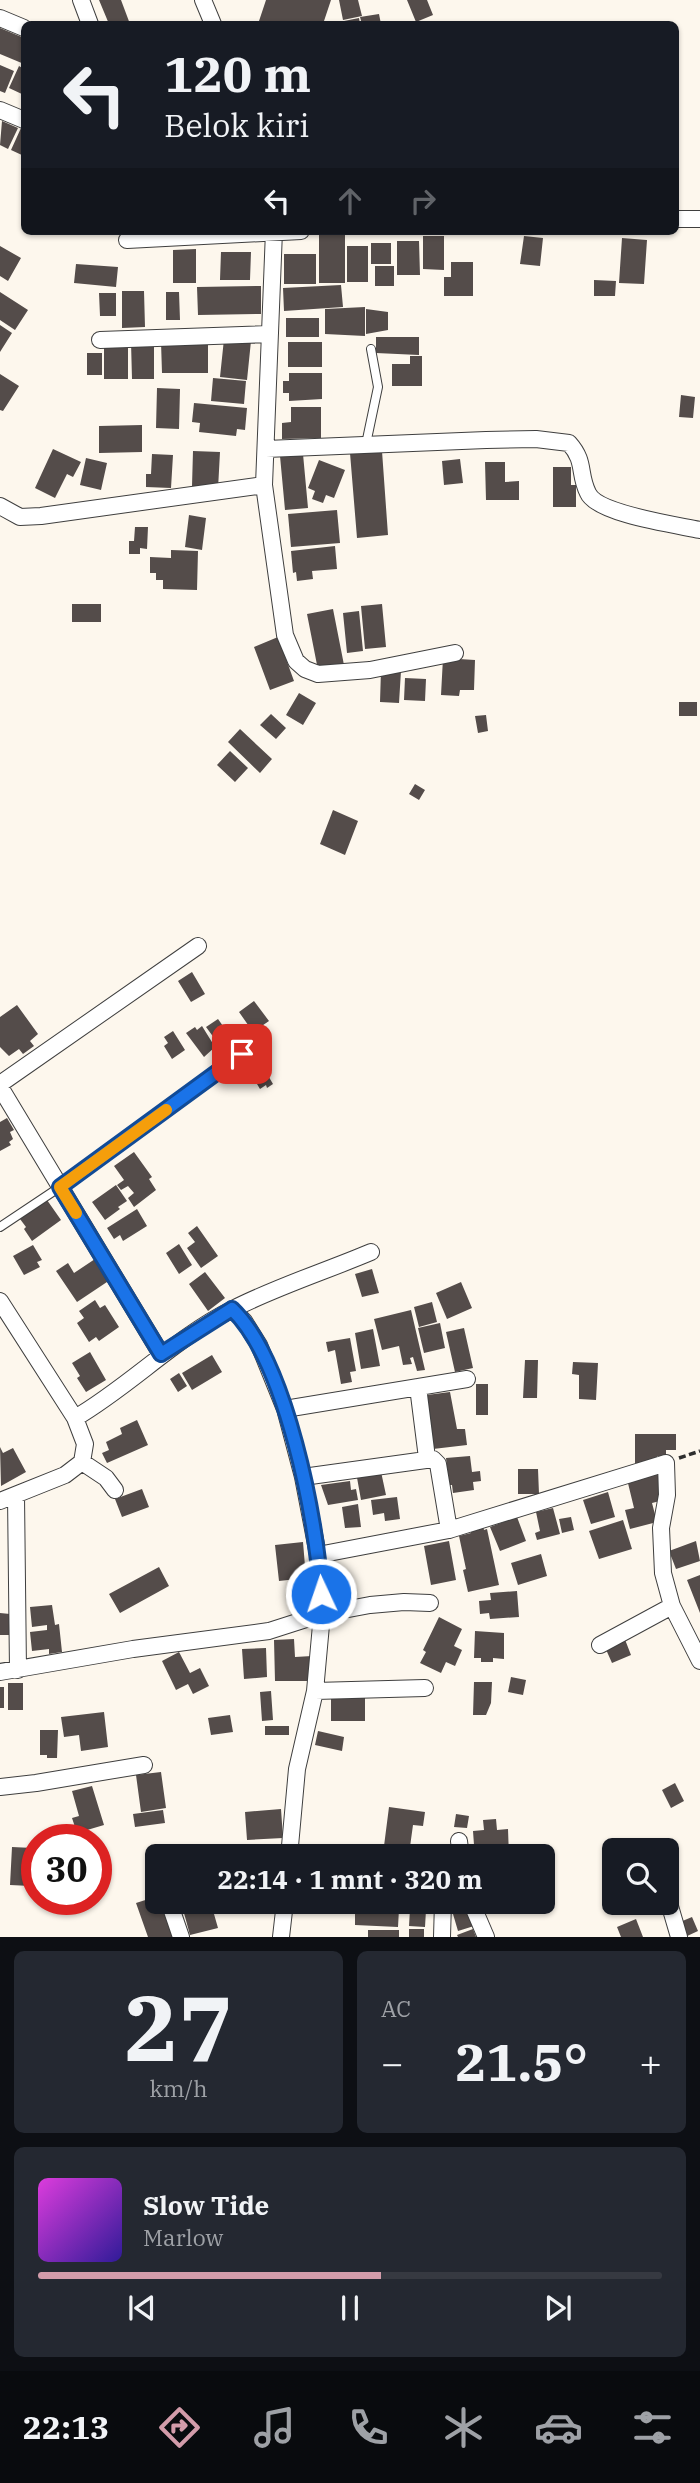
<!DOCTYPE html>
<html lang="id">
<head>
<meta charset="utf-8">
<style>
	body { margin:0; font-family:"IBM Plex Serif",serif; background:#242831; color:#f1f3f6; height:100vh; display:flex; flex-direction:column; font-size:26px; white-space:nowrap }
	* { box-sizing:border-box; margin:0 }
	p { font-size:23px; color:#9ea1a6 }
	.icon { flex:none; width:38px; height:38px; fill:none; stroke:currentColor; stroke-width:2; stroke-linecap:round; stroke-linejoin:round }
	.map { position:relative; height:1937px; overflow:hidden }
	.side { display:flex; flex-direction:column; gap:14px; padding:14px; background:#0d0f14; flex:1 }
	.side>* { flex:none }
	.banner { position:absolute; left:21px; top:21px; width:658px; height:214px; border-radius:10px; box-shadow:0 2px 5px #0004; background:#171b24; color:#f1f3f6; overflow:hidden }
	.controls { position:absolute; left:602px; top:1838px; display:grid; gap:14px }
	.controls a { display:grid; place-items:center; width:77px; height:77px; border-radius:10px; background:#171b24; box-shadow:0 2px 5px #0004; font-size:35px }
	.speed { position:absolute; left:21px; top:1824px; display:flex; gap:14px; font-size:35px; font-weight:700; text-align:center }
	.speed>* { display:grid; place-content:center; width:91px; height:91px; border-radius:50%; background:#171b24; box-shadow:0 2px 5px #0004; line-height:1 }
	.speed .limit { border:10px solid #d22; background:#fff; color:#111 }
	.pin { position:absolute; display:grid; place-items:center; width:60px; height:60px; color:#fff; margin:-30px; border-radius:14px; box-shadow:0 4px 10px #0006 }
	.me { position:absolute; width:77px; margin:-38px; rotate:357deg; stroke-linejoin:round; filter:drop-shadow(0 0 5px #0008) }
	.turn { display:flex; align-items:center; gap:24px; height:147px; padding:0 28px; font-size:32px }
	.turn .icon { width:91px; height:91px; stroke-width:2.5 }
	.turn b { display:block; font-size:49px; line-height:60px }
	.lanes { display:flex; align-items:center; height:66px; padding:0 28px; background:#0003; justify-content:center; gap:35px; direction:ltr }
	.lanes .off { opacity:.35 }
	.big { font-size:52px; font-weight:700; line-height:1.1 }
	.side .tile { flex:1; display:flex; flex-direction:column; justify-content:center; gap:10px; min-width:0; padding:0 24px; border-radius:10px; background:#242831 }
	.side .dial { align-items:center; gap:0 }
	.dial b { font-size:91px; line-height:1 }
	.song { display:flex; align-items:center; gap:21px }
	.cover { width:84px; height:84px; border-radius:10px; background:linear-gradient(135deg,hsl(300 70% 55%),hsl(250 70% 35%)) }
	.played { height:7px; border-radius:4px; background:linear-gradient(90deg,#d39caa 55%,#363941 55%) }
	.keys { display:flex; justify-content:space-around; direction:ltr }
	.heat { display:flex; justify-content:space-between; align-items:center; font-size:38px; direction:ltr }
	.side .tiles { flex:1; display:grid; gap:14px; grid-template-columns:1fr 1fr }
	.tile:last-child { grid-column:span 2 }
	.trip { position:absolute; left:145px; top:1844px; width:410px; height:70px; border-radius:10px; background:#171b24; box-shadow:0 2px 5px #0004; font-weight:700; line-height:70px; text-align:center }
	.dock { display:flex; height:112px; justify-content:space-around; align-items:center; background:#090b0e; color:#9ea1a6 }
	.dock .icon { width:49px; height:49px }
	.dock .on { color:#d39caa }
	.dock b { font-size:32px; color:#f1f3f6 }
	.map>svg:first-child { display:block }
	.building { fill:#544c4a }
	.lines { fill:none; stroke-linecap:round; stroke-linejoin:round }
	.service-casing { stroke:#3f3f3f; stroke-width:10 }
	.minor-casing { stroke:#3f3f3f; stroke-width:18 }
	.path { stroke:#2e2e2e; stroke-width:3.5; stroke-dasharray:7 3.5; stroke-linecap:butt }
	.service { stroke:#fff; stroke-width:8 }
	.minor { stroke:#fff; stroke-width:16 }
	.route-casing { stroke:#114b97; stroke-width:18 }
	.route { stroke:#1a73e8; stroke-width:12 }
	.slow { stroke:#f59e0b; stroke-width:12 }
</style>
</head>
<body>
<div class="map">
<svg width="700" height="1937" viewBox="0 0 700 1937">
	<rect width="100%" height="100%" fill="#fdf7ed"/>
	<path class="building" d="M99,0H121L130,24H109Z
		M266,0H331L323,24H258Z
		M339,0H358L362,16L343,20Z
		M407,0H427L433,15L416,22Z
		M379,14L381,24H362L360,17Z
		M359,18L360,24H334V23Z
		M0,28L24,38V64L0,54Z
		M0,65L14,71L5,93L0,91Z
		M19,66L24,69V95L9,88Z
		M2,121L18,128L8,149L0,145Z
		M21,128L24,130V156L11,150Z
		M319,235H345V283H319Z
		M423,236H444V270L423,269Z
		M524,236L543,238L540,266L520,264Z
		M622,238L647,240L644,284L619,283Z
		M397,241H419L420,275H397Z
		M371,243H391V264H371Z
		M0,246L21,258L8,281L0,276Z
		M347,246H368V282H347Z
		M196,249V283H173V250Z
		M221,252H251L250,280H220Z
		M284,254H316V284H284Z
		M451,262H473V296H444V277H451Z
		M76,264L118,267L116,287L74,283Z
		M375,266H394V286H375Z
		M594,280L616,281L615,296H594Z
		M341,285L343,307L284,311L283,288Z
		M261,286V314L198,315L197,287Z
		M122,291H144L145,327L122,328Z
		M0,292L28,310L15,330L0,320Z
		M166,292H179L180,320H166Z
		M99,293H116V316H100Z
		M365,307V336L325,334V309Z
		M366,309L388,312V330L366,334Z
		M286,318H319V337H286Z
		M0,325L12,333L0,352Z
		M376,337H419V355L376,353Z
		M224,339L251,341L247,380L220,377Z
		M131,342H154V379H132Z
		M161,342H208V373H162Z
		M288,342H322V367H288Z
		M104,343H128V379H104Z
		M87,353H102V375H87Z
		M410,356H422V386H392V364H410Z
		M289,373H322V399L289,401V393H283V381H289Z
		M0,374L19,386L3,411L0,410Z
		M213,378L246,381L244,404L211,401Z
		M157,388L180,389L179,429L156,428Z
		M681,395L695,397L693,418L679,417Z
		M194,403L247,408L245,430L237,429L236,436L199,432L200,423L192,422Z
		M291,407H321V438L282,439V423L291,422Z
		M142,425V452L99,453V426Z
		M53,449L81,462L73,477L67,474L55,498L35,488Z
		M193,451L220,452L218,489L192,486Z
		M382,451L388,535L357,538L350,453Z
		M152,454L173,455L171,488L146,487V474H151Z
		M303,454L308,508L285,510L280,456Z
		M86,458L107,463L101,490L80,485Z
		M460,459L463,483L444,485L442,461Z
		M319,460L345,470L334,498L326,495L323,503L312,499L315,491L308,488Z
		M485,462H505V482L519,481V500H486Z
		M553,467H571V485H576V507H553Z
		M337,510L340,543L291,547L288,514Z
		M189,515L206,518L202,550L185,547Z
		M135,527H148L147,549L140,548V554H129V541H134Z
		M335,546L337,569L312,571L313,579L297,581L296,572L293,573L291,551Z
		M171,550L198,551L197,590L163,589V580H156V573H150V557L171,558Z
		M72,604H101V622H72Z
		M382,604L386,647L365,649L361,606Z
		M333,609L344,665L318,670L307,614Z
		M359,611L363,651L347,653L343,613Z
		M278,637L294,681L270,690L254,647Z
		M443,658L475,660L474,690H460L459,696L441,695Z
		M381,670L401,671L399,703L380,702Z
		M405,678L426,679L425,701L404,700Z
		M299,693L316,703L303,725L286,715Z
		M679,702H697V716H679Z
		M271,714L286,728L276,739L260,725Z
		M486,715L488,731L478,733L475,716Z
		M240,729L272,759L260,773L228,742Z
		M230,751L248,768L235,782L217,765Z
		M415,784L425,790L419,800L409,794Z
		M333,810L358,821L345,855L320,844Z
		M192,972L205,994L191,1002L178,981Z
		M254,1001L269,1021L253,1032L239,1012Z
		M17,1005L38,1034L30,1041L34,1046L23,1054L19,1049L9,1056L0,1047V1017Z
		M218,1019L240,1050L233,1055L227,1047L223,1050L206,1027Z
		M202,1026L215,1047L204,1057L186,1033L195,1027L197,1030Z
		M173,1031L185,1050L172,1059L164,1046L168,1043L164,1037Z
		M257,1057L273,1084L267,1088L266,1085L260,1089L254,1079L260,1076L251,1060Z
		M7,1118L14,1130L10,1132L13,1139L9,1142L11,1145L0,1151V1122Z
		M134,1152L152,1177L149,1179L156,1190L134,1207L128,1198L134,1193L128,1186L121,1190L117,1185L124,1180L114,1166Z
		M116,1185L127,1201L118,1207L120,1209L105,1220L92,1202Z
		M47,1200L61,1220L32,1241L24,1229L26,1227L20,1219Z
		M137,1209L147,1226L123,1241L120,1235L114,1239L107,1228Z
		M197,1226L218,1256L201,1268L187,1248L195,1242L188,1233Z
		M179,1244L192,1265L179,1274L166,1253Z
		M33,1245L42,1260L37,1262L40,1267L24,1275L13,1256Z
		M95,1259L110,1280L77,1302L56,1271L68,1263L74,1273Z
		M372,1269L379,1293L362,1297L355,1274Z
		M205,1272L225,1298L208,1311L189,1284Z
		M461,1282L472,1308L447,1319L436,1293Z
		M95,1300L100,1308L105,1305L119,1327L99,1341L96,1337L89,1342L77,1323L84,1318L79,1311Z
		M432,1302L437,1322L419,1327L414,1307Z
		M411,1310L425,1370L417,1371L413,1357L410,1358L412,1364L403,1365L399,1346L382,1350L374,1319Z
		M440,1323L445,1348L424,1353L418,1328Z
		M464,1328L473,1368L455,1372L446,1332Z
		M373,1329L380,1366L361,1369L355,1333Z
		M350,1338L356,1371L350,1372L352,1382L341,1384L335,1350L328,1352L326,1342Z
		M90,1352L106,1380L86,1392L77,1378L80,1376L72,1363Z
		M212,1355L222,1372L192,1390L182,1373Z
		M525,1360H538L537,1398H523Z
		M573,1362L598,1363L596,1400L579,1399V1375L572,1374Z
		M179,1373L187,1386L178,1392L170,1379Z
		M476,1384H488V1415H476Z
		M450,1392L457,1429H465L467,1445L433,1449L427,1395Z
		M137,1420L148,1445L107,1463L102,1453L109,1450L106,1442L122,1434L120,1428Z
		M635,1434H676V1450H666V1456H657V1463H635Z
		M0,1447L3,1453L13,1448L26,1472L1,1486Z
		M470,1456L472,1472L480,1471L481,1481L473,1482L474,1490L453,1493L452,1485H449L446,1458Z
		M380,1467L386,1495L361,1500L356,1472Z
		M656,1468L664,1500L652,1503L657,1522L630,1529L625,1510L634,1508L626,1475Z
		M518,1469H538L539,1494H518Z
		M350,1481L351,1490L356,1489L358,1500L328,1505L321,1485Z
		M142,1489L149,1507L122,1517L115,1499Z
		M608,1492L615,1517L591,1524L583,1500Z
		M397,1497L400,1519L385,1521L384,1513L373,1515L371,1500Z
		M358,1504L361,1527L345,1528L342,1507Z
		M553,1508L560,1534L537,1540L535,1533L540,1531L536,1512Z
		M517,1517L526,1541L500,1551L490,1527Z
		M571,1517L574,1530L562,1533L559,1519Z
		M623,1520L632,1549L599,1559L589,1531Z
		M482,1522L484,1530L487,1529L499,1585L468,1592L463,1570L466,1569L459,1536L471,1533L469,1525Z
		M449,1541L456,1580L431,1585L424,1546Z
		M696,1541L700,1561L676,1569L669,1551Z
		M303,1542L306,1578L279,1581L275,1545Z
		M541,1554L547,1576L518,1585L511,1563Z
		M159,1567L169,1586L120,1613L109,1594Z
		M700,1575V1613L687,1580Z
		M517,1591L519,1617L490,1619L489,1613L480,1614L479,1601L491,1600L490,1593Z
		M52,1605L55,1625L59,1624L62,1652L49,1654V1649L32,1651L30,1632L47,1630V1625L32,1627L30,1607Z
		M0,1613L10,1614V1635H0Z
		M439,1617L462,1629L454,1646L462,1650L455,1666L446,1662L441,1673L420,1663L426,1652L423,1650Z
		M475,1631L504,1633V1659L493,1658V1662H481V1658H474Z
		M624,1637L631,1655L612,1663L604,1645Z
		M294,1639L295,1657L312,1656V1681H275L274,1640Z
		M266,1648L267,1677L244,1679L242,1649Z
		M179,1652L190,1673L200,1668L209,1686L193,1694L188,1684L176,1690L162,1661Z
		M511,1677L526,1680L523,1695L508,1692Z
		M474,1682H492L491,1703L486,1715H473Z
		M8,1683H23V1710H8Z
		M0,1687H4V1708H0Z
		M271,1691L273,1720L262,1721L260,1692Z
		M365,1696V1721H331V1697Z
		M104,1712L108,1747L81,1751L79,1735L64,1737L61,1717Z
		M230,1715L233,1732L211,1735L208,1718Z
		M265,1726H289V1735H265Z
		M40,1730H58L57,1758H47V1755H40Z
		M318,1731L344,1737L342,1751L315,1745Z
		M161,1772L166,1808L141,1812L136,1775Z
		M675,1783L684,1801L671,1808L662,1790Z
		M92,1786L104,1825L77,1833L72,1818L79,1816L72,1791Z
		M389,1807L425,1812L423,1826L413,1825L409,1854L394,1852L395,1848L384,1846Z
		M281,1809L283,1838L247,1840L245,1812Z
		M163,1810L165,1823L135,1827L133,1814Z
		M456,1814L469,1816L467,1828L454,1827Z
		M496,1819L497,1830L508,1829L509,1857H469L468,1845H474L473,1831L484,1830L483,1820Z
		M12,1847L33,1848L31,1886L10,1885Z
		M158,1896V1902H164L176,1937H148L136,1903Z
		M181,1902H203L205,1909L212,1907L218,1928L190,1935Z
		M304,1902H350V1906H304Z
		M355,1907L399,1909L398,1927L355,1925Z
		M410,1909L426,1910L425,1927L409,1926Z
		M469,1909L474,1926L458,1931L453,1914Z
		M692,1917L698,1931L685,1937L673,1925Z
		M636,1919L643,1937H621L617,1927Z
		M409,1929H424V1937H409Z
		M473,1929L476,1937H458L457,1935Z
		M368,1930H399V1937H368Z"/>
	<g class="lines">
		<defs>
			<path id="service" d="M366,444L378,387L371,349
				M0,1227L60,1187L242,1054"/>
			<path id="minor" d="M81,0L90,24
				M203,0L213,24
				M0,18L24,28
				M0,110L24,120
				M676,219H700
				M274,231L264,485L285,635L296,661L305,669L318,674L370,670L455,653
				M127,240L301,231
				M100,340L270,334
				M266,449L486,440L536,439L569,443C586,462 578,473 588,493C597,514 677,525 700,530
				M0,506L20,517L41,516L264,485
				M0,1084L198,946
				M0,1087L161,1354
				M0,1301L75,1418L85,1444L82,1462
				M232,1309L244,1321L259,1345L285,1409L303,1477L318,1555L322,1614L315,1691L297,1769L289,1857
				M418,1387L427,1458
				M285,1409L467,1379
				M75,1418C130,1386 175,1338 233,1309C276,1287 326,1271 371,1252
				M303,1477L433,1459L438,1464L449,1530
				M16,1496L18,1670
				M0,1501L65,1475L82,1462L106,1478L115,1490
				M318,1555L449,1530L666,1463L667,1495L661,1528L663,1573L672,1606L700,1661
				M600,1645L672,1606
				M0,1672L133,1649L269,1631L322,1614L370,1605L404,1602L430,1603
				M315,1691L425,1688
				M0,1787L36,1783L144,1765
				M459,1841L461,1857
				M667,1896L679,1937
				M169,1902L181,1937
				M471,1902L486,1937
				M281,1937L285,1902
				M442,1937L443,1902"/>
		</defs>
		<use href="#service" class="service-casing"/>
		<use href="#minor" class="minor-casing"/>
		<path class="path" d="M679,1458L700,1451"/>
		<use href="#service" class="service"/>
		<use href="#minor" class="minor"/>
	</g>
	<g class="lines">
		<defs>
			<path id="route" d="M242,1054L60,1187L161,1354L232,1309C286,1361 317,1520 321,1594"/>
		</defs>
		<use href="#route" class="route-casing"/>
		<use href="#route" class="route"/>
		<path class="slow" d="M76,1213L60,1187L166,1110"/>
	</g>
</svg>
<div class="controls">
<a><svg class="icon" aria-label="search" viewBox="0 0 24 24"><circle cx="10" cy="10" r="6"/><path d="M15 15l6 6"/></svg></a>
</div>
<div class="speed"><div class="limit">30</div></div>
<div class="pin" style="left:242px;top:1054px;background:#d93025"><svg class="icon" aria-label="arrive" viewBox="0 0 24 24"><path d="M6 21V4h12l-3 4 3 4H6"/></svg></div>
<svg class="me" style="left:321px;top:1594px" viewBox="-20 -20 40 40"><circle r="17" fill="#1a73e8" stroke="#fff" stroke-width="3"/><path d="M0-11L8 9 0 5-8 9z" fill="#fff"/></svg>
<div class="trip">22:14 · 1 mnt · 320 m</div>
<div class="banner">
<div class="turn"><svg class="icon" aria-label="left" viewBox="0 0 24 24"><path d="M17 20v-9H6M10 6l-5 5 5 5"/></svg><div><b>120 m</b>Belok kiri</div></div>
<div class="lanes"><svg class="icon" aria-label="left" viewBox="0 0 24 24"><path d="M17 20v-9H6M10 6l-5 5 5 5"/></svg><svg class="icon off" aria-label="ahead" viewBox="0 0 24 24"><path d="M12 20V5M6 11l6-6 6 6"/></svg><svg class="icon off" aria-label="right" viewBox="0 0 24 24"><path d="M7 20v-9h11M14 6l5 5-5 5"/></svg></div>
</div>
</div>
<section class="side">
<div class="tiles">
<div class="tile dial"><b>27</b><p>km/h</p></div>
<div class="tile"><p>AC</p>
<div class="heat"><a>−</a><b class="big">21.5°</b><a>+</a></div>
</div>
<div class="tile">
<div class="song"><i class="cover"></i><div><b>Slow Tide</b><p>Marlow</p></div></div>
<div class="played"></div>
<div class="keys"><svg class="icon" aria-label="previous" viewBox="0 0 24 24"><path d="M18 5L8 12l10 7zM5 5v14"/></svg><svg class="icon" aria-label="pause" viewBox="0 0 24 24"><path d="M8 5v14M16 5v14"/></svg><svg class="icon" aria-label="next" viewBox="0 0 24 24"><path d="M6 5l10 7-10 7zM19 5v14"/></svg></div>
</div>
</div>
</section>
<nav class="dock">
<b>22:13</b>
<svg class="icon on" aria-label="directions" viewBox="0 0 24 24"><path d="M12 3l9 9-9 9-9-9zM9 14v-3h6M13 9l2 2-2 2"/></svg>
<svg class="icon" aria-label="music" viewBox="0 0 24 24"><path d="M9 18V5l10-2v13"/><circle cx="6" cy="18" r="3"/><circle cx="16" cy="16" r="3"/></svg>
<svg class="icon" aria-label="phone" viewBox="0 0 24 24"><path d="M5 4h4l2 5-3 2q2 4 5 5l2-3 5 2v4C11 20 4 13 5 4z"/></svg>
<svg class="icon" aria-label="climate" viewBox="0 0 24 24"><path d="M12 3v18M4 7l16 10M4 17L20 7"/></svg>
<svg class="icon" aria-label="car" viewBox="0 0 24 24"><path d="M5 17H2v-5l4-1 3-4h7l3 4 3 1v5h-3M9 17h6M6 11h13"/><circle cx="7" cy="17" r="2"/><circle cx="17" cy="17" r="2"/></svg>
<svg class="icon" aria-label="filters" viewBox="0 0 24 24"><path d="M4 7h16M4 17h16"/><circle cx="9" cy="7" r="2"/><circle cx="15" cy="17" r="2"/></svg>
</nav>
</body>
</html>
